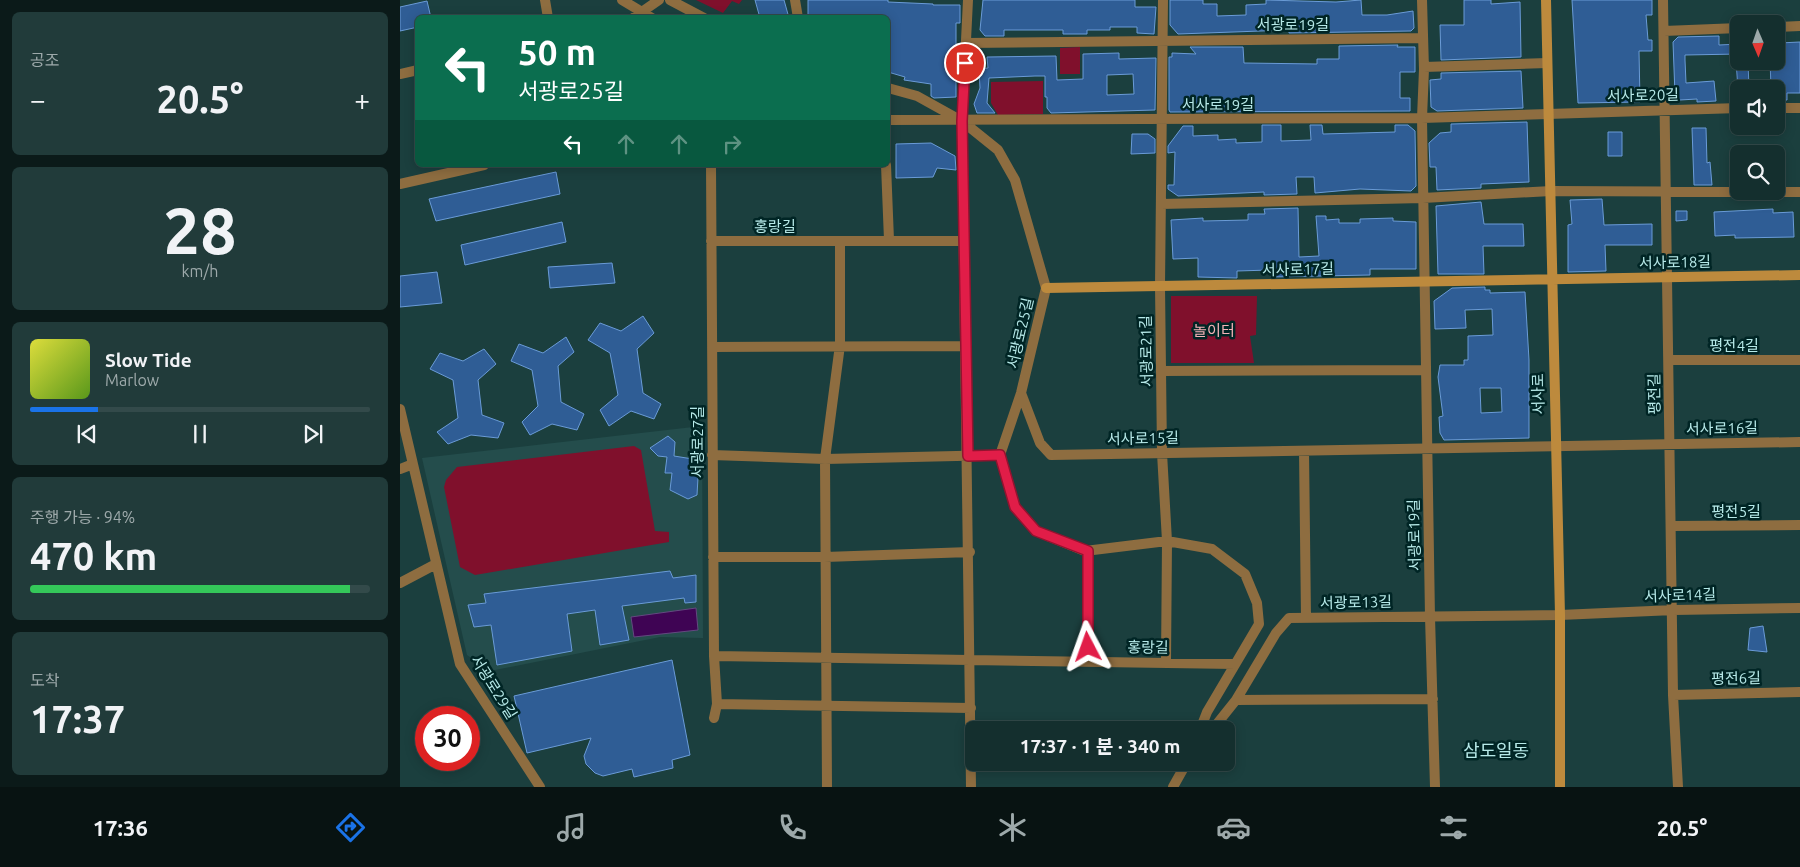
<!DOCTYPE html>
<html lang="ko">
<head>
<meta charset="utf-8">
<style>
	body { margin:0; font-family:Ubuntu,"Noto Sans KR",sans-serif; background:#213b3a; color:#f1f3f6; height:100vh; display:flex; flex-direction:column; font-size:19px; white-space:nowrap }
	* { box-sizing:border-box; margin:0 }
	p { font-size:16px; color:#9da9aa }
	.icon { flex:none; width:28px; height:28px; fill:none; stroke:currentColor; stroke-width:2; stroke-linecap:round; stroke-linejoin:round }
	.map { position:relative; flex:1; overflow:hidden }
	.sheet { display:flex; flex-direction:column; gap:12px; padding:12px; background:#0b1a19; width:400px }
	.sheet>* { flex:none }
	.guide { position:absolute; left:15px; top:15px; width:475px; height:152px; border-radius:8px; box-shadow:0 2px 12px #0003,0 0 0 1px #334a4a; background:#0b6e4f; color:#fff; overflow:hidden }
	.needle { width:32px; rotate:178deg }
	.fabs { position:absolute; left:1330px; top:15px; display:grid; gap:10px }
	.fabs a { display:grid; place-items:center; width:55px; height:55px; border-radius:8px; background:#142f2e; box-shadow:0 2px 12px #0003,0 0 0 1px #334a4a; font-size:25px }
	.speed { position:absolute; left:15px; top:706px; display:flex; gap:10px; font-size:25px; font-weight:700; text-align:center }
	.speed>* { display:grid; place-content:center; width:65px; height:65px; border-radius:50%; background:#142f2e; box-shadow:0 2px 12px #0003,0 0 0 1px #334a4a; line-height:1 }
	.speed .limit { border:8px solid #d22; background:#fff; color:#111 }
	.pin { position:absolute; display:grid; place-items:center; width:42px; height:42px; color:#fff; margin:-21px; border:2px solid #fff; border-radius:50%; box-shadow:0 1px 5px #0007 }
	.me { position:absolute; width:55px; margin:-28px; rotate:356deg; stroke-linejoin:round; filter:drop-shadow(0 0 4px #0008) }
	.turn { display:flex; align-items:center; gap:18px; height:105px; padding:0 20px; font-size:22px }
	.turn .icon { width:65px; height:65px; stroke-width:2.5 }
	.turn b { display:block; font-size:35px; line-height:42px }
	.lanes { display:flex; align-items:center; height:48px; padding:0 20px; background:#0003; justify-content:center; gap:25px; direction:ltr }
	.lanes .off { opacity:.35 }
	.big { font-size:38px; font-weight:700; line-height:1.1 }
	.sheet .widget { flex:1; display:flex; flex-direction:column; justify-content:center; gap:8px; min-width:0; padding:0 18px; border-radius:8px; background:#213b3a }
	.sheet .dial { align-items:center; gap:0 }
	.dial b { font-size:65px; line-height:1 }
	.song { display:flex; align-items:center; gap:15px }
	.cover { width:60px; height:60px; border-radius:8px; background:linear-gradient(135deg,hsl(60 70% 55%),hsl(90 70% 35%)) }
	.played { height:5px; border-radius:2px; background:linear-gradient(90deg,#1a73e8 20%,#334a4a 20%) }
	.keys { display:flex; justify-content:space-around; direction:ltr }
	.heat { display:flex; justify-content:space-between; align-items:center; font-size:28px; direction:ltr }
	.charge { height:8px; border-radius:4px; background:linear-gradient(90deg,#34c759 94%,#334a4a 0) }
	.trip { position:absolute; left:565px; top:721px; width:270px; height:50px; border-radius:8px; background:#142f2e; box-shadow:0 2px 12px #0003,0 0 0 1px #334a4a; font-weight:700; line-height:50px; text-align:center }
	.dock { display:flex; height:80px; justify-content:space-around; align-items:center; background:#081312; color:#9da9aa }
	.dock .icon { width:35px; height:35px }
	.dock .current { color:#1a73e8 }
	.dock b { font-size:22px; color:#f1f3f6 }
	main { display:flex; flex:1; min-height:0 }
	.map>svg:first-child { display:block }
	.built { fill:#244d4c }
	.green { fill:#80102c }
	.water { fill:#3f0454; stroke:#634980 }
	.building { fill:#2f5d95; stroke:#6a9bd7; fill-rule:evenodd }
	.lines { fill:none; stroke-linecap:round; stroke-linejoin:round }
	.street { stroke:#8e6d40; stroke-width:10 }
	.secondary { stroke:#bd8a3d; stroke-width:10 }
	.route-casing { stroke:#92132f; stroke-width:12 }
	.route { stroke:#e11d48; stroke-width:9 }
	.labels { text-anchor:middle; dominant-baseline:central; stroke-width:5; stroke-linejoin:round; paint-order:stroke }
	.street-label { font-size:15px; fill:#b6e9e8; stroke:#002525 }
	.park-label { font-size:15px; fill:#f6b3b8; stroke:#002525 }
	.quarter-label { font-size:18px; fill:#b6e9e8; stroke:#002525 }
</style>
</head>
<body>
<main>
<section class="sheet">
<div class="widget"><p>공조</p>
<div class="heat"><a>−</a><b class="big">20.5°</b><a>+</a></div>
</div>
<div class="widget dial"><b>28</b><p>km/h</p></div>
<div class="widget">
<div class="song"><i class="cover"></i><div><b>Slow Tide</b><p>Marlow</p></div></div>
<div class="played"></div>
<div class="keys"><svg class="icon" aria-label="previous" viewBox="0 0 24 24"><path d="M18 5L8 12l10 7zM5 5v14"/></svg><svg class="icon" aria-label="pause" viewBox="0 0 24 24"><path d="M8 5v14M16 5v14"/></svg><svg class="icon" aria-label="next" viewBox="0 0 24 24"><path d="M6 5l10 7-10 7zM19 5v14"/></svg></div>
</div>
<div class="widget"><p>주행 가능 · 94%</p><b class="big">470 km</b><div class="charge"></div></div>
<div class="widget"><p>도착</p><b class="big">17:37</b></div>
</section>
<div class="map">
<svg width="1400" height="787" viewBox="0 0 1400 787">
	<rect width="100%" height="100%" fill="#1b3f3e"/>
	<path class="built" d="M302,426L303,638L260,637L90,671L67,655L22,458Z"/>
	<path class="green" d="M296,0H342L339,4L332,1L323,13Z
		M680,47V74H660V48Z
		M643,81V114L598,115L591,103V82Z
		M771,296H857L856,335L850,336L854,363H771Z
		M234,446L241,450L255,531L269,532V542L75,575L60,567L44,487L46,480L57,467Z"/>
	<path class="water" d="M296,608L298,630L234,637L231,617Z"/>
	<path class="building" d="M355,0H384L389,18H360Z
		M408,0H488V2L533,4V5H560V23H556V97L534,98L531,96V84L504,80L505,77L488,72V18H408Z
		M583,0H735V7H756L754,34L737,33V27H710V30H687V34H663V30H604V36H585L580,30Z
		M770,0H803V4H817V16L846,15V5L866,4V0L936,2L961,0L962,15H987L1013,11L1014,28L1011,31L889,33V30L778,34L770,25Z
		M1064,0H1091V4L1120,2L1121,57L1041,60L1040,25H1064Z
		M1172,0H1252V15H1246L1248,40H1252V51H1239L1240,102L1178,103Z
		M27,1L31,18H18V27L0,31V7Z
		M1319,36V45L1339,44V54L1285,55V60L1286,83L1314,81L1316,101L1297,102V99L1280,100L1275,95L1273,42L1278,37Z
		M1400,42V93H1387V100H1376V87H1371L1370,61H1379V43Z
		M998,45L997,47H1015V72H1000V98H1010V111L770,112L769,110V57H772V53L796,54L790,47H843L844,63L917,64V59H939V46Z
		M719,53V59L756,58L755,110L651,113L647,108V97H645V76H635L589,78L587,103L595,113H577L574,104L580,88L579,69L588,68L587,57L656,56L657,80L683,79V54ZM733,74L734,94L707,95V75Z
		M1336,61H1348L1349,89H1338Z
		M1121,71L1123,108L1037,111L1031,107L1030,80L1041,79V73Z
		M1127,122L1129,182L1081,184V188L1037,190L1036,167H1030L1029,143L1040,133L1051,132V124Z
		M862,125H881V141L911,140L910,125H922L923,134L995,132V125H1008L1015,131L1016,186L1011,191L960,189L915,193L914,177H896L897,194L864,195V192L778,196L768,189V185H774L775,152L768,153V146L783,126H793V136L818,135V140L836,139V143L862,142Z
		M1292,128H1306L1307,163L1310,162L1312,185H1294Z
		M1208,132H1222V156H1208Z
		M732,134H748L755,139V153L731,154Z
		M531,143L555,156L556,170L537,168L533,177L496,178V144Z
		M156,172L160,194L36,221L29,199Z
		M1202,199L1204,225L1252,224V245H1205L1206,271L1168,272V225L1172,224L1170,200Z
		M1081,202L1084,224H1123L1124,246H1083L1084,274H1038L1036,206Z
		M898,208L899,257L919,256L916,216H926V220L939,219V223H960V219L993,218V221L1016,222V269H970V275L871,277L870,270L837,271V278L798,277V258L773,259L771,220L803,218V221L848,220V214H865L864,209Z
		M1373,209V213L1393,212L1394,237L1335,238V235L1315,236L1314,212Z
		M1276,211H1287V220L1276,221Z
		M162,222L166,242L65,265L61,245Z
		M212,263L215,283L150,288L148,267Z
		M37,272L42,303L0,307V276Z
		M1085,287V290H1090V293L1125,292L1129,360V438L1044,440L1040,433L1039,417L1043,416L1038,377L1040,365H1064V360H1068V336L1093,335L1092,309L1065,310L1066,328L1035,329L1034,301L1052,288ZM1080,388H1101L1102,412L1081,413Z
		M243,316L254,333L237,349L243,393L261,404L254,419L231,411L209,426L200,410L218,395L210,353L188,340L200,323L221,331Z
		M166,337L174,352L158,366L161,402L184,414L177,430L152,424L130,435L122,422L138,406L132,370L111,361L119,344L143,353Z
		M84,349L96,364L78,380L82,415L104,423L98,438L71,435L48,444L37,432L58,418L53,380L30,369L40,353L63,361Z
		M268,436L275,442L274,456L299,460L297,495L288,499L270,490L272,473H265L267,457L258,456L250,448Z
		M270,571L273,578L296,575V602L285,603L284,598L222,606L229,640L200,645L195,610L167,614L172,651L97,665L91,625L74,627L68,605L86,603L84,594Z
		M1363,626L1367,652L1348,650L1350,628Z
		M272,660L290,755L272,760L273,768L234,777L232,769L203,776L195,773L186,764L184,756L191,738L127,753L114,696Z"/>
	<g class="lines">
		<path class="street" d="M145,0L148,18
			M222,0L252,18
			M270,0L304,18
			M395,0L398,18
			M568,0L562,121L571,787
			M763,0L760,286L762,453L767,541L766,662
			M1022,0L1024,69L1022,118L1030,617L1035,787
			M1263,0L1273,695L1278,787
			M233,18L259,0
			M1376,27L1400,26
			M1264,31L1339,28
			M566,43L1022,38
			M1024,67L1147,63
			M0,74L18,70
			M488,88L517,96L562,121L598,150L615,180L646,288L621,393L600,455L615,507L636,531L685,551L767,541L812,549L845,574L857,603L859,624L807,712L800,730
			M1376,108H1400
			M488,120L1022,118L1339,108
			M311,165L314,656L317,704L314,718
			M486,165L489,240
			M0,184L84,165
			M761,204L1023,198L1151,191L1400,192
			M311,241H564
			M312,347L566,346
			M1269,360H1400
			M761,371L1026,370
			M621,393L640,443L651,455L1400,442
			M0,409L60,664L140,787
			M904,451L906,618
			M312,455L425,459L600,455
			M0,469L13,464
			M1272,526L1400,525
			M688,551L687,618L689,661
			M313,557H425L570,552
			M0,583L36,564
			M314,656L835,664
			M1273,695L1400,692
			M836,700L1033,699
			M317,704L571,708
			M812,730L836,700L876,633L889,618L1160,615L1274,610L1400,608
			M427,787L425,459L440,345V241
			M773,787L787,762"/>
		<path class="secondary" d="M1146,0L1160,615V787
			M646,288L1400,275"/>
	</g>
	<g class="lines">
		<defs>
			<path id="route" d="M565,63L562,121L568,456L600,455L615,507L636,531L688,551V647"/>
		</defs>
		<use href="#route" class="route-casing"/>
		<use href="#route" class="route"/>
	</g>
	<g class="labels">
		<g class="street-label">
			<text x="893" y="24">서광로19길</text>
			<text transform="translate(1243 95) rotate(-1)">서사로20길</text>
			<text x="818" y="104">서사로19길</text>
			<text x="375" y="226">홍랑길</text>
			<text transform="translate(1275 262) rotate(-1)">서사로18길</text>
			<text transform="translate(898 269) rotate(-1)">서사로17길</text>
			<text transform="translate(620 333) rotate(-77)">서광로25길</text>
			<text x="1334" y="345">평전4길</text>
			<text transform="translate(746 351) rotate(-91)">서광로21길</text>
			<text transform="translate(1138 394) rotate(-91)">서사로</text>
			<text transform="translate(1254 394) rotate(-91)">평전길</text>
			<text transform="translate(1322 428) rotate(-1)">서사로16길</text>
			<text transform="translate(743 438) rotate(-1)">서사로15길</text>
			<text transform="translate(297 442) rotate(-90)">서광로27길</text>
			<text x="1336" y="511">평전5길</text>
			<text transform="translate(1014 535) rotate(-91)">서광로19길</text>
			<text transform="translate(1280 595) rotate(-2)">서사로14길</text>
			<text transform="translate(956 602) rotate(-1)">서광로13길</text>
			<text transform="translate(748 647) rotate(1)">홍랑길</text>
			<text transform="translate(1336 678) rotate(-1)">평전6길</text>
			<text transform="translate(94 687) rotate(58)">서광로29길</text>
		</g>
		<g class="park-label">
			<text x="814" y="330">놀이터</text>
		</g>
		<g class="quarter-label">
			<text x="1096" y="750">삼도일동</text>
		</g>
	</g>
</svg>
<div class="fabs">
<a><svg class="needle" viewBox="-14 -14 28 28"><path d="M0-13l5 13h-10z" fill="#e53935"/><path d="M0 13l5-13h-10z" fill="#9da9aa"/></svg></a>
<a><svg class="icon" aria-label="sound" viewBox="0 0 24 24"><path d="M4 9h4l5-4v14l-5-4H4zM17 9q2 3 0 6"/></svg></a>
<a><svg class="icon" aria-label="search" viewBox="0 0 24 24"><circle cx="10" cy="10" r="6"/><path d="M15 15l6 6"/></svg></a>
</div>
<div class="speed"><div class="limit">30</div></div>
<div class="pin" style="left:565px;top:63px;background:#d93025"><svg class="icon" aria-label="arrive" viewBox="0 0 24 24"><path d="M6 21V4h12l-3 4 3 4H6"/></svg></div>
<svg class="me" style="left:688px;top:647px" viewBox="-20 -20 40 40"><path d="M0-17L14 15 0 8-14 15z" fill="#e11d48" stroke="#fff" stroke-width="4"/></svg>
<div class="trip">17:37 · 1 분 · 340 m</div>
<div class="guide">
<div class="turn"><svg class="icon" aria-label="left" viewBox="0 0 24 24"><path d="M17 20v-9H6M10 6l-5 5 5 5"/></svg><div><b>50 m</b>서광로25길</div></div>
<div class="lanes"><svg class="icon" aria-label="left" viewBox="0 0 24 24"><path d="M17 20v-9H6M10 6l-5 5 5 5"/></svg><svg class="icon off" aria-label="ahead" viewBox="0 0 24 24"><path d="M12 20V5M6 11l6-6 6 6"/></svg><svg class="icon off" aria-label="ahead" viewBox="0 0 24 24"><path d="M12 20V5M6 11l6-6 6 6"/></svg><svg class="icon off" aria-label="right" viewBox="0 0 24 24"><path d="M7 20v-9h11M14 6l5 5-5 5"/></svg></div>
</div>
</div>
</main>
<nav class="dock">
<b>17:36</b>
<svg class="icon current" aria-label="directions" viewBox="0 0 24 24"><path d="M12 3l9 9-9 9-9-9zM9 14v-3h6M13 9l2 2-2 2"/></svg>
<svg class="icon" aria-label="music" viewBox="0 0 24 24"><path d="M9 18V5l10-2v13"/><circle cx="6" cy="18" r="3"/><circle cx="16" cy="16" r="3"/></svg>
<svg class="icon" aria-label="phone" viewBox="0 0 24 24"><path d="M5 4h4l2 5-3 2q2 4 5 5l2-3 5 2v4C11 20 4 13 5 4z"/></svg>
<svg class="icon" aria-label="climate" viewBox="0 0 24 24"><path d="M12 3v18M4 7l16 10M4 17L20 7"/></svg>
<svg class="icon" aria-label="car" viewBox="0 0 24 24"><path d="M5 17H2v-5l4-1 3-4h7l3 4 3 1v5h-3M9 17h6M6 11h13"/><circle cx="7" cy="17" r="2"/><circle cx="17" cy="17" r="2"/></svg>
<svg class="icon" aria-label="filters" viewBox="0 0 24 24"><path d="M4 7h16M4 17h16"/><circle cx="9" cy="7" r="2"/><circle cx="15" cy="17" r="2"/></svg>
<b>20.5°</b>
</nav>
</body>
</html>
